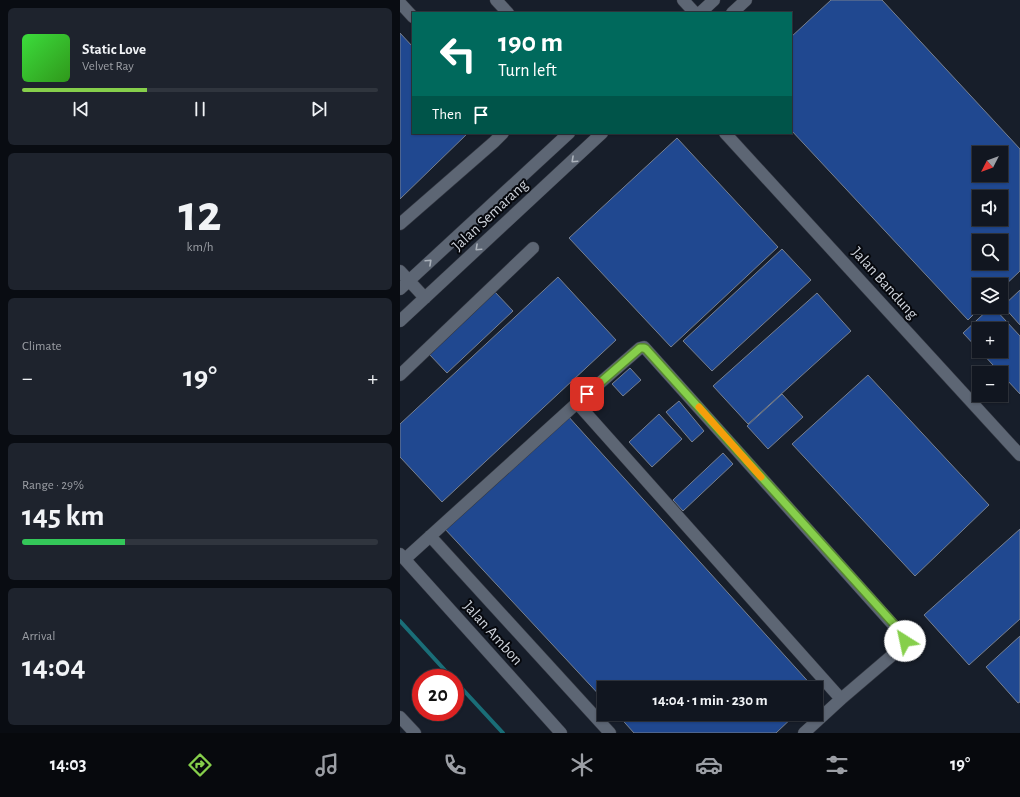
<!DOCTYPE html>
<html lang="en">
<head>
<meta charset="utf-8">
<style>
	body { margin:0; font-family:"Alegreya Sans",sans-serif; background:#1e232d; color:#f1f3f6; height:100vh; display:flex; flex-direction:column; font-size:15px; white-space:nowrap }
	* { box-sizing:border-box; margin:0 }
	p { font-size:13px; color:#9c9fa5 }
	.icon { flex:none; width:22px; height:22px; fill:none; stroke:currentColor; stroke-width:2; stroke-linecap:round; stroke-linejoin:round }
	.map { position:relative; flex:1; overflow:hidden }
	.sheet { display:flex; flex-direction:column; gap:8px; padding:8px; background:#090c12; width:400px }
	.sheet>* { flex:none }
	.guide { position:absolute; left:12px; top:12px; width:380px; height:122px; border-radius:0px; box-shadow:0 1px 3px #0004,0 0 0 1px #30353e; background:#00695c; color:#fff; overflow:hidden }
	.needle { width:26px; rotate:228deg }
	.controls { position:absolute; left:572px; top:146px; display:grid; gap:8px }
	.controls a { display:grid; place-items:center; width:36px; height:36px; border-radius:0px; background:#111620; box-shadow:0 1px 3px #0004,0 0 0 1px #30353e; font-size:20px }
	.speed { position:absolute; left:12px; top:669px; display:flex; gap:8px; font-size:20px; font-weight:700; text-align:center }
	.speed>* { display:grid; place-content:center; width:52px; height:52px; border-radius:50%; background:#111620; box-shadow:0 1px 3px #0004,0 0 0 1px #30353e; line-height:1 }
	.speed .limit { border:6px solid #d22; background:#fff; color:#111 }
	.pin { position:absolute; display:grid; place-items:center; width:34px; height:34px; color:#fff; margin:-17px; border-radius:8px; box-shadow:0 2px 6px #0006 }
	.me { position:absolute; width:44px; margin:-22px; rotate:325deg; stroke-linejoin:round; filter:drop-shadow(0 0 3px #0008) }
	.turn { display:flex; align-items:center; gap:14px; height:84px; padding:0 20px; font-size:18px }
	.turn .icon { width:52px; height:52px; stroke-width:2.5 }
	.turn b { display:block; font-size:28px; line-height:34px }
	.then { display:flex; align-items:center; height:38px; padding:0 20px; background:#0003; gap:8px; font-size:15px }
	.big { font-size:30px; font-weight:700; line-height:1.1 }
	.sheet .widget { flex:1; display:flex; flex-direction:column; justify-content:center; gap:6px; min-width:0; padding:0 14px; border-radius:6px; background:#1e232d }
	.sheet .dial { align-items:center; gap:0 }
	.dial b { font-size:52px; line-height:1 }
	.song { display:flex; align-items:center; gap:12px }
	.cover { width:48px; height:48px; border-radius:6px; background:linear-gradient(135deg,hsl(120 70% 55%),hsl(110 70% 35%)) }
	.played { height:4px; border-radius:2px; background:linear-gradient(90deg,#86cf4b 35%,#30353e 35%) }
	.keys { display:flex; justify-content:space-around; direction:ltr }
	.heat { display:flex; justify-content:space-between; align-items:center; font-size:22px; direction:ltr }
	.charge { height:6px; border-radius:3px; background:linear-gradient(90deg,#34c759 29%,#30353e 0) }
	.trip { position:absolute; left:197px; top:681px; width:226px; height:40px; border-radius:0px; background:#111620; box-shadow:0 1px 3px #0004,0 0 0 1px #30353e; font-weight:700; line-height:40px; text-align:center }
	.tabs { display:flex; height:64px; justify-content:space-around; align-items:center; background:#07090d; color:#9c9fa5 }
	.tabs .icon { width:28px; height:28px }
	.tabs .on { color:#86cf4b }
	.tabs b { font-size:18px; color:#f1f3f6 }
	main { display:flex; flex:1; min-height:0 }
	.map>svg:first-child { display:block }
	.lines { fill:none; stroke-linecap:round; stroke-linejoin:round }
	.stream { stroke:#1a6e78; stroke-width:4 }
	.building { fill:#204890; stroke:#78808f; fill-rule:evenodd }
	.minor-casing { stroke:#343842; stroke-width:13 }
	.minor { stroke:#5d6674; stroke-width:12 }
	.oneway { stroke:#abb2bb }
	.route-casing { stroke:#578731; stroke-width:10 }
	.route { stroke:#86cf4b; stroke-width:7 }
	.slow { stroke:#f59e0b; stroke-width:7 }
	.labels { text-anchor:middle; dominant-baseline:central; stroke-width:4; stroke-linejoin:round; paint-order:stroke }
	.street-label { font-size:16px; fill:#cdd2da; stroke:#06080d }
</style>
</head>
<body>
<main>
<section class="sheet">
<div class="widget">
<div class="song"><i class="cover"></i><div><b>Static Love</b><p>Velvet Ray</p></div></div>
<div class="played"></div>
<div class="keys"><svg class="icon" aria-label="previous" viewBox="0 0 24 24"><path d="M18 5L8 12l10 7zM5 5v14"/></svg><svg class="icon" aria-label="pause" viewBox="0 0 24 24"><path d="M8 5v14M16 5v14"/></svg><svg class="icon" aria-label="next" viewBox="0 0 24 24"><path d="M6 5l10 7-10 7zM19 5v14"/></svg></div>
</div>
<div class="widget dial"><b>12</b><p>km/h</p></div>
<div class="widget"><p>Climate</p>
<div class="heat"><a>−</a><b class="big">19°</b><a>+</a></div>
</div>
<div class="widget"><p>Range · 29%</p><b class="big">145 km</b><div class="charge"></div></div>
<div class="widget"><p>Arrival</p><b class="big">14:04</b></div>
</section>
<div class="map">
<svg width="620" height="733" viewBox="0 0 620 733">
	<rect width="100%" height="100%" fill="#171e2a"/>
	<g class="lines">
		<path class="stream" d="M0,621L52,678
			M55,681L103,733"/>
	</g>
	<path class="building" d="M431,0H482L620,149V271L601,289V285H579V307H581L568,320L391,130V37ZM579,153H601V175H579ZM579,197H601V219H579ZM579,241H601V263H579Z
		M0,33L13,47V133H68L0,199Z
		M277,138L378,247L271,347L169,238Z
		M382,249L411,280L312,371L283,341Z
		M158,277L216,340L42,502L0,457V424Z
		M620,290V325L603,306Z
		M95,292L113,311L47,373L29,354Z
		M417,293L451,331L348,424L313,386Z
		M591,307H593L620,336V394L580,351H601V329H579V350L563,333Z
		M230,368L241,380L223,396L212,384Z
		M468,375L589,505L515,576L392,444Z
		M382,394L403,417L368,449L347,426Z
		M279,401L304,431L292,442L266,412Z
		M259,414L282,439L252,467L229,442Z
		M167,415L414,688H204V700L44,528Z
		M323,453L333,464L283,511L273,500Z
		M620,529V619L569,665L524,615Z
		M620,636V702L618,703L586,667Z
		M217,714H396L376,733H234Z"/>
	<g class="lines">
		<defs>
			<path id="minor" d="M96,0L108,13
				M283,0L295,13
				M0,3L13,17
				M300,13L314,0
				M332,13L346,0
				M325,133L620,455
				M0,224L94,142L103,133
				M0,271L25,298
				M0,289L169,133
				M0,321L202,133
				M0,375L133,248
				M177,403L441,699
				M30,536L210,733
				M0,554L161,733
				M5,559L177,403L240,348L244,347L505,638V641L503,646L441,699L404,733
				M0,717L15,733"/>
		</defs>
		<use href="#minor" class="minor-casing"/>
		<use href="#minor" class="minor"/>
	</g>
	<defs><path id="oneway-chevron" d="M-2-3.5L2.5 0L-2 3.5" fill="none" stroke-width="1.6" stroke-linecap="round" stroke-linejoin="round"/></defs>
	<g class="oneway">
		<use href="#oneway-chevron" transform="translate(174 160) rotate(137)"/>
		<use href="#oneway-chevron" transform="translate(78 248) rotate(137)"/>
		<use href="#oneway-chevron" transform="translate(29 262) rotate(-43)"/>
	</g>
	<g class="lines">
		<defs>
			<path id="route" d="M187,394L240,348H244L246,349L502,633L505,638V641"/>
		</defs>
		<use href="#route" class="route-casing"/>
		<use href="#route" class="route"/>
		<path class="slow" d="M299,407L361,477"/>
	</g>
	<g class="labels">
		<g class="street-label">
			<text transform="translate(90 215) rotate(-43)">Jalan Semarang</text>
			<text transform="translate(485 283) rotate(48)">Jalan Bandung</text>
			<text transform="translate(93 633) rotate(48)">Jalan Ambon</text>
		</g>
	</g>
</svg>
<div class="controls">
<a><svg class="needle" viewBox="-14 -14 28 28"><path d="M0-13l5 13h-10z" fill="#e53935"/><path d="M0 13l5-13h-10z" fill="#9c9fa5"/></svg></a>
<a><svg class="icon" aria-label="sound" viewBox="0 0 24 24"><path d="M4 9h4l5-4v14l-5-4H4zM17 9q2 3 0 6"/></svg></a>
<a><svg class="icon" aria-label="search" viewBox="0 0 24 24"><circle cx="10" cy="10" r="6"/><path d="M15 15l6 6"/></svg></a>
<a><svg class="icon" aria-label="layers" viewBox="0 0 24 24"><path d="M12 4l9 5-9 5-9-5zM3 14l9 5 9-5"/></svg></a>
<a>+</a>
<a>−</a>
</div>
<div class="speed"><div class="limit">20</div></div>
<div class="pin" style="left:187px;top:394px;background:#d93025"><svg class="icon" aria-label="arrive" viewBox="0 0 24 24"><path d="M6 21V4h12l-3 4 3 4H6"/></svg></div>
<svg class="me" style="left:505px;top:641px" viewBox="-20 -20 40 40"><circle r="19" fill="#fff"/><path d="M0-13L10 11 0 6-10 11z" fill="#86cf4b"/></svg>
<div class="trip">14:04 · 1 min · 230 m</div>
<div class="guide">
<div class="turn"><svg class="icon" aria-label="left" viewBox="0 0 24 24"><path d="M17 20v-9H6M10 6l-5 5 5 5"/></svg><div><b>190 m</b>Turn left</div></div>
<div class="then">Then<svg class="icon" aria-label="arrive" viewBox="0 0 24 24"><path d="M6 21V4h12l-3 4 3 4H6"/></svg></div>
</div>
</div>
</main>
<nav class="tabs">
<b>14:03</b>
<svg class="icon on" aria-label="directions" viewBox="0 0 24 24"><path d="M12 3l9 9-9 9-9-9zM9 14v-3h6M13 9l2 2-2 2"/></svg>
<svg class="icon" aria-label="music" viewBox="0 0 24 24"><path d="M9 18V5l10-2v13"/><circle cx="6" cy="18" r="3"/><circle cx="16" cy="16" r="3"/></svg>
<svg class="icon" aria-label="phone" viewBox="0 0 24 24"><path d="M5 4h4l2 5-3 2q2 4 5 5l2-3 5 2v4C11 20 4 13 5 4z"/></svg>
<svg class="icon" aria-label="climate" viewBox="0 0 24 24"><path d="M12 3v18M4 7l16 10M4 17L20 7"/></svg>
<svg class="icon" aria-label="car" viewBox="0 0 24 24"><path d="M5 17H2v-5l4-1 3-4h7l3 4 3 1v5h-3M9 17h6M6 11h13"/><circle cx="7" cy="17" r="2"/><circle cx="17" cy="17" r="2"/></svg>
<svg class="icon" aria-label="filters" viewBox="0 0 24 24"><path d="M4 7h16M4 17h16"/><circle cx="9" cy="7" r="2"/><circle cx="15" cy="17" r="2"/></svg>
<b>19°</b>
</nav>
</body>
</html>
